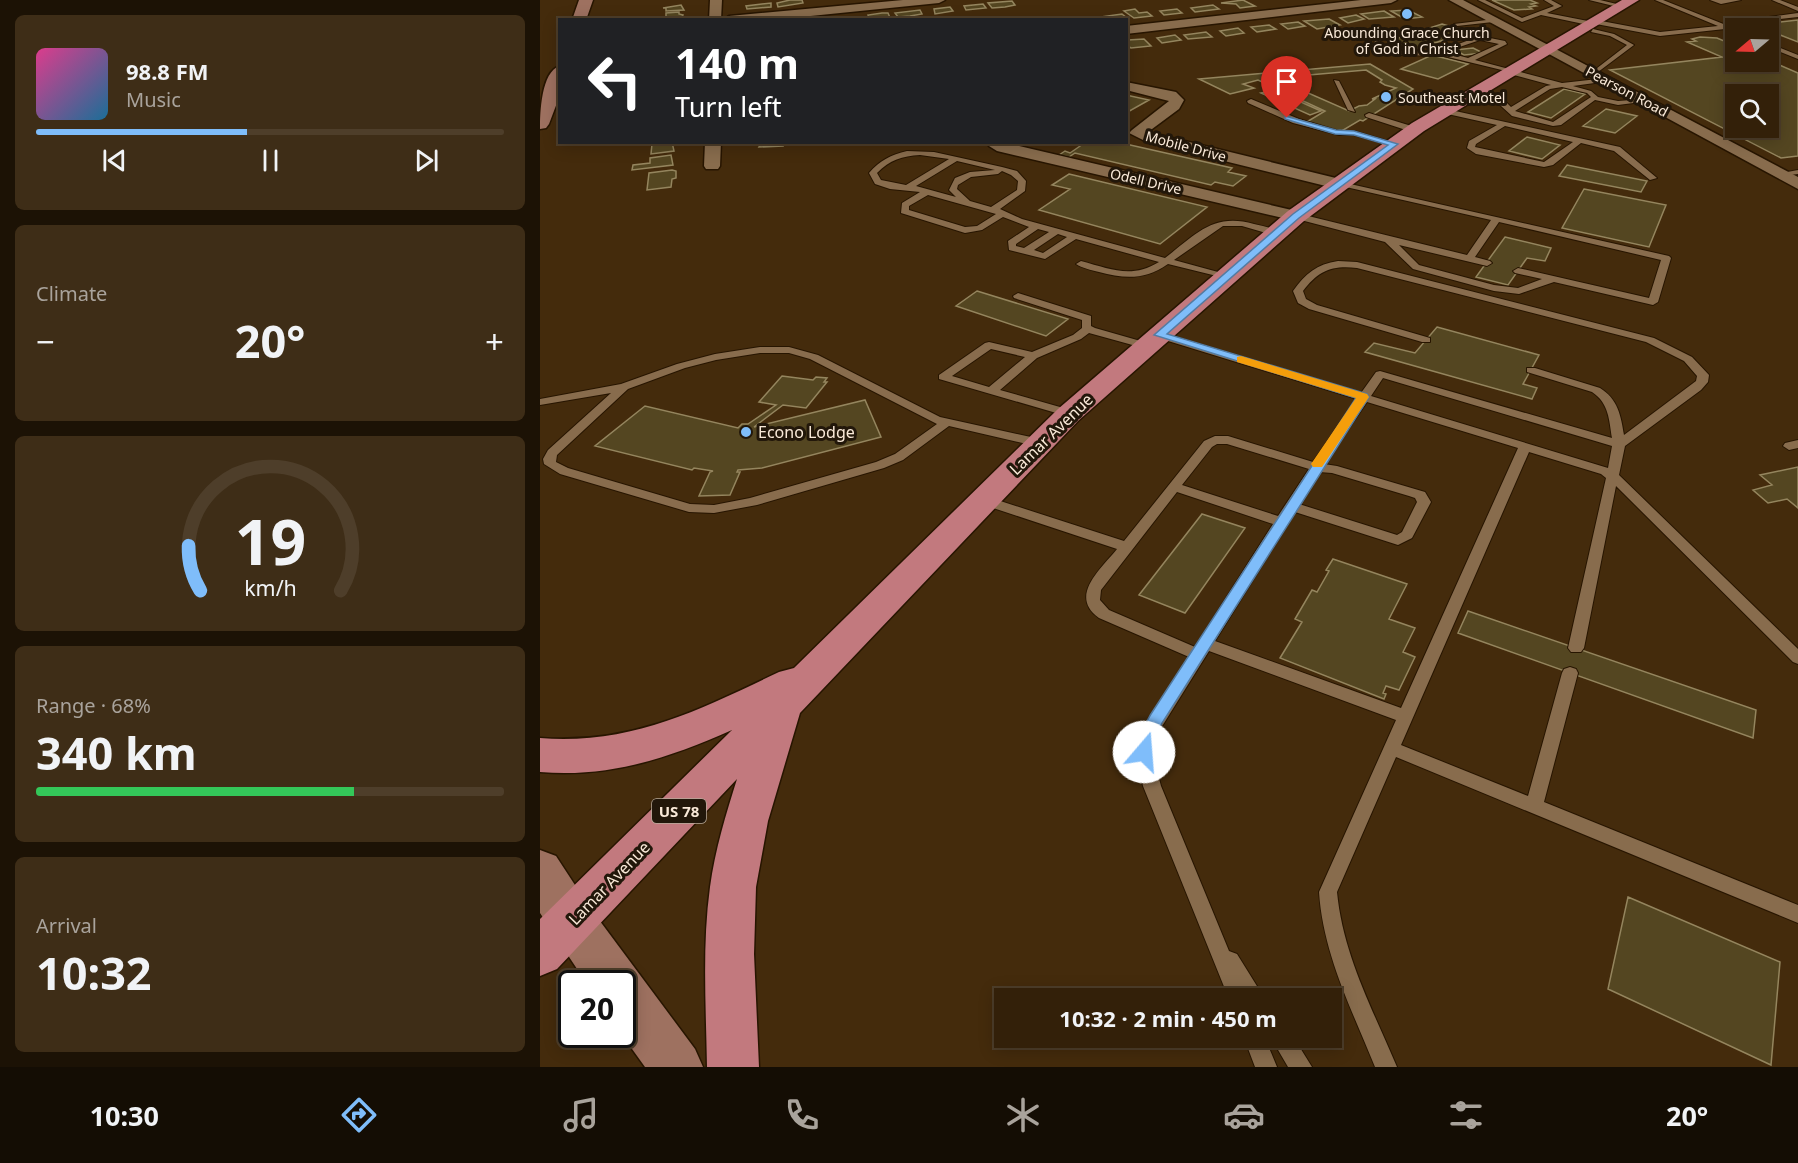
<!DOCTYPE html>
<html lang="en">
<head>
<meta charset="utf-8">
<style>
	body { margin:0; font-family:"Noto Sans",sans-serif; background:#3e2d17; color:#f1f3f6; height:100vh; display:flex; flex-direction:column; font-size:22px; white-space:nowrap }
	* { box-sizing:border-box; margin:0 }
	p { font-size:20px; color:#a9a39c }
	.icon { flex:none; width:33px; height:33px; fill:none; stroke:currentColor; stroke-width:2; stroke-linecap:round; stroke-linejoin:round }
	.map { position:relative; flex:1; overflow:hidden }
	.side { display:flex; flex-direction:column; gap:15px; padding:15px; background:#1c1205; width:540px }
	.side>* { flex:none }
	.hud { position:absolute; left:18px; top:18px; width:570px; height:126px; border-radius:0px; box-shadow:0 3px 15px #0003,0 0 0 2px #4e3e2a; background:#202124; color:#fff; overflow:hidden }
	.needle { width:39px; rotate:251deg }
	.buttons { position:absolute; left:1185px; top:18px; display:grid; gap:12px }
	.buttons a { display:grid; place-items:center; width:54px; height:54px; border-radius:0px; background:#332009; box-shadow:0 3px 15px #0003,0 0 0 2px #4e3e2a; font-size:30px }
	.speed { position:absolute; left:18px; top:970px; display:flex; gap:12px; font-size:30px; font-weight:700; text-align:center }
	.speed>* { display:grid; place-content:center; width:78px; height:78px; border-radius:50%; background:#332009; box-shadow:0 3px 15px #0003,0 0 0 2px #4e3e2a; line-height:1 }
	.speed .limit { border:3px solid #111; border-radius:9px; background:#fff; color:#111 }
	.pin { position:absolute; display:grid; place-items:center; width:51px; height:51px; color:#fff; margin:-62px -26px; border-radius:50% 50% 50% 0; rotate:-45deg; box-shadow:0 0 6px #0007 }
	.pin .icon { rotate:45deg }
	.me { position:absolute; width:66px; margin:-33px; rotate:18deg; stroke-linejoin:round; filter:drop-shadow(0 0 4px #0008) }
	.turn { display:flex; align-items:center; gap:21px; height:126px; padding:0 18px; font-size:27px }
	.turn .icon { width:78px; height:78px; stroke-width:2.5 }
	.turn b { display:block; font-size:42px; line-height:51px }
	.big { font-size:45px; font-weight:700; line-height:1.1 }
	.side .tile { flex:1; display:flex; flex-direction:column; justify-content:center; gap:9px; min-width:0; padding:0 21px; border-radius:9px; background:#3e2d17 }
	.side .dial { align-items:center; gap:0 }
	.dial svg { height:156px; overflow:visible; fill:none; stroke:#4e3e2a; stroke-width:7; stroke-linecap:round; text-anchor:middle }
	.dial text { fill:#f1f3f6; stroke:none }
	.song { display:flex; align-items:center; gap:18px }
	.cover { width:72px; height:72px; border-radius:9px; background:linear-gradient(135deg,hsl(330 70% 55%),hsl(200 70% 35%)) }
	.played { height:6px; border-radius:3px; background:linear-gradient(90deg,#7fbdfa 45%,#4e3e2a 45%) }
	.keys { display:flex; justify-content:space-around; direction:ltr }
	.heat { display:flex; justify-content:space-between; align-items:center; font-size:33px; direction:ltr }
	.charge { height:9px; border-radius:4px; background:linear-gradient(90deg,#34c759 68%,#4e3e2a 0) }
	.trip { position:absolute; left:454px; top:988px; width:348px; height:60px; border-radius:0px; background:#332009; box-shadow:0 3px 15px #0003,0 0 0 2px #4e3e2a; font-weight:700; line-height:60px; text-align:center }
	.tabs { display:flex; height:96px; justify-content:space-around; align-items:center; background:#140d04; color:#a9a39c }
	.tabs .icon { width:42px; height:42px }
	.tabs .on { color:#7fbdfa }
	.tabs b { font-size:27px; color:#f1f3f6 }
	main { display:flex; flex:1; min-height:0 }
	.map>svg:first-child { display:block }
	.building { fill:#544621; stroke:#94855e; stroke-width:1.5; fill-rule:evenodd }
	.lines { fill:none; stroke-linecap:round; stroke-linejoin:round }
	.service-casing { stroke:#271500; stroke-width:2 }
	.minor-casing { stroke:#271500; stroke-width:3 }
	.secondary-casing { stroke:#271500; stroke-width:3 }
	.trunk-casing { stroke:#271500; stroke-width:3 }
	.service { fill:#886c4d; fill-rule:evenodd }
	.minor { fill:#886c4d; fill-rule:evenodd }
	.secondary { fill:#9e7160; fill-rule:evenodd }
	.trunk { fill:#c2797e; fill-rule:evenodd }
	.route { fill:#7fbdfa; stroke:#537ba2; stroke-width:1.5 }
	.slow { fill:#f59e0b }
	.poi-dot { fill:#7fbdfa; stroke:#22170a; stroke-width:2 }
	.labels { text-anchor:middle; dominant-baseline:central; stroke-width:6; stroke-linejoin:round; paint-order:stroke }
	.far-poi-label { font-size:14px; fill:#f9e9d8; stroke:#22170a }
	.far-street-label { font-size:14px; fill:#f9e9d8; stroke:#22170a }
	.shield { fill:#22170a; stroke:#b8aa9a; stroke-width:1.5 }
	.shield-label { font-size:15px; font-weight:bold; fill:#f9e9d8 }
	.poi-label { font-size:16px; fill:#f9e9d8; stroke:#22170a; text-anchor:start }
	.street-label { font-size:16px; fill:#f9e9d8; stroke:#22170a }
</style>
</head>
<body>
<main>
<section class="side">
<div class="tile">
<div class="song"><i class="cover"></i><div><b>98.8 FM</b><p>Music</p></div></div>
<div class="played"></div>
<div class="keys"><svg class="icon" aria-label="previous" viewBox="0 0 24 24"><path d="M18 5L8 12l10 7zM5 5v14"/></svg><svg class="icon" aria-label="pause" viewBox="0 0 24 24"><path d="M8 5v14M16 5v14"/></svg><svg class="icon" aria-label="next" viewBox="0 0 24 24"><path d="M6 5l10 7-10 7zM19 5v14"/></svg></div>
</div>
<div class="tile"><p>Climate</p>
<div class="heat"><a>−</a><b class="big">20°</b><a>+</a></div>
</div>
<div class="tile dial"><svg viewBox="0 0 100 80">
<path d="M14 69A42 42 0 1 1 86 69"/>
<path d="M14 69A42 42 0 0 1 8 46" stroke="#7fbdfa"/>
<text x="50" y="56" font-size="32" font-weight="700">19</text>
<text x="50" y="72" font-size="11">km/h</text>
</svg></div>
<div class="tile"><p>Range · 68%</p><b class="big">340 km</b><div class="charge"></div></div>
<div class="tile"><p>Arrival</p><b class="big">10:32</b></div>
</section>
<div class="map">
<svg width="1258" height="1067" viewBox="0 0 1258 1067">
	<rect width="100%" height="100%" fill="#442b0c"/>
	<path class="building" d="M250,0H262L263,3L238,7L237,3Z
		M703,0L715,6L700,8L696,4L681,3Z
		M952,0H990L997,3L991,4L996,6L989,7L992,9L974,10Z
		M472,1L475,5L465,7L452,8L448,3Z
		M231,3V7L207,9L206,6Z
		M443,4L446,8L426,10L424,6Z
		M141,5L144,10L126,11V8H123Z
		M673,5L679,9L655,12L651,8Z
		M410,7L413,11L395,14L394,9Z
		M595,9L599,13L607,12L612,16L594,18L584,11Z
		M637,9L642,13L624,15L620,11Z
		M380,10L382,14L370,16L358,17L355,13Z
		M868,10L882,17L865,19L851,11Z
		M844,11L854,17L829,19L821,14Z
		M139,12V14L143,15L141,19L126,20V13Z
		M342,13H348L351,20H330L328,15Z
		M582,14L587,18L562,20L560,17Z
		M816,15L824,19L808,23L800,18Z
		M789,19L800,25L777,29L764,21Z
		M1258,20V42L1215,25Z
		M758,22L765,26L748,29L741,24Z
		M902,24L929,32L876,49L849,41Z
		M729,25L736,29L717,32L711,27Z
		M698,28L704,33L686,36L680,31Z
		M666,32L672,37L648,39L644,35Z
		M635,35L641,40L622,43L617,38Z
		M1160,37L1177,38L1196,46V62L1228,60L1258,73V156L1241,158L1070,70L1182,57L1147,42L1156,41L1152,39ZM1196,94H1228V128H1196Z
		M604,39L611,46L591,48L586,45L588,40Z
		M933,48L943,53L924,55L915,50Z
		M892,55L928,64L898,79L861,69Z
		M830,64L873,89L823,121L820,120L800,132L765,123L785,111L718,80L703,84L714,88L690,94L659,79ZM826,70L842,80L840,82L845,85L856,88L832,99H835L827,105L819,106L809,111L734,78Z
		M1024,89L1045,94L1011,118L988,112Z
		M734,90L781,111L770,115L721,93Z
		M586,95L609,100L586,113Z
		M1066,109L1097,116L1075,133L1043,126Z
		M987,137L1020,145L1002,159L969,151Z
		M132,142L134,151L111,154L112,144Z
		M222,142H242L243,146L219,147Z
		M546,142H577L692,168L688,172L706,176L693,186L675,182L671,185L535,153L529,157L519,155L525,151L530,153Z
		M131,155L133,165L92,170L93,165L110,163V158Z
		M1027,165L1107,181L1101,192L1019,176Z
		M132,170L136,171V178L132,179L131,187L107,190L109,173Z
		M529,174L667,207L620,244L499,210L530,189L512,185Z
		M1044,189L1126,205L1109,247L1022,228Z
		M965,237L1011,248L1005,261L987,258L968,285L936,277Z
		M437,291L528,319L506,336L416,306Z
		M897,327L999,355L983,384L997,388L992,399L825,352L834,343L875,353Z
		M242,376L273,380L276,377L287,378L284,382H287L266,408L243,405L214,427L325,400L341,437L222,468L198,470L197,472H200L190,495L159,496L170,472L173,471L154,468L152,470L55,446L105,406L198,428L202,424H208L236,405L219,402Z
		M1258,467V508L1247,499L1228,503L1213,490L1232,485L1220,475Z
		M662,514L705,528L645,613L599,595Z
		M793,559L867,584L849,619L875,628L863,652L875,657L859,690L846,686L843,693L846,694L844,699L740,658L762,622L755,619L772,590L777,592L789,571L786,570Z
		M928,611L1216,710L1213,738L918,633Z
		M1088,897L1240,962L1231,1065L1068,989Z"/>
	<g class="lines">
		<defs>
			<path id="service" d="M938,0H945L982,18L1014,6L1004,0H1011L1022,6L1007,13L1053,22L1056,20L1120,32L1178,26L1115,0H1123L1196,29V33L1185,29L1120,36L1056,24L1053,26L1001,15L982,22Z
				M1049,0H1060L1085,6L1082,8Z
				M1170,0H1201L1181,4Z
				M1232,0H1240L1258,7V11Z
				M1258,13V17L1202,23L1199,21Z
				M955,19L953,22L917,26L914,24Z
				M1053,29L1074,34L1094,45L1054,75L1052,72L1087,45L1070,36L1051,32Z
				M839,36L844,37L838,43L863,51L897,52L940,36L965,41L967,44L935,60L1022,83L1067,78L1069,81L1033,86L1051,91L1058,97L1078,101L1105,99L1109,101L1078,105L1055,100L1021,125L1013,126L972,116L960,105L929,96L933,94L965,101L971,107L1006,86L1011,85L970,74V72L904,56L862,55L832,45ZM940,40L959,44L928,58L905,52ZM1022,87L1047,93L1051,97L1013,122L975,111L1010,89Z
				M1228,43L1258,55V59L1228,47Z
				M794,80L799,81L815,112L808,110Z
				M711,99L759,119L799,131H814L858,144L854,146L814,135H799L753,123L708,103L707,101Z
				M906,109L1080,147L1117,178L1110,180L1074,151L1041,143L1013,165L1004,167L936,154L927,148L929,141L957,125L903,113V109ZM965,126L1033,142L1004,162L935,147L936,144Z
				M829,113L878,128L879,130L872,132L826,117L825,115Z
				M367,151L394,152L462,167L477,171L486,181L485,191L460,209L482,219L625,258C655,235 673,212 714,224C723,226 733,228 741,233L736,236L702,226H683L634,260L689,275V279L628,264C605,280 585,279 559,272C551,270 542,268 536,264L541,261C571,269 591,279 619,262L536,239L505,259L469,250L468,241L489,227L463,217L442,230L425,233L361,213L362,203L380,192L350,189L335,184L329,173C340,160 351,155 367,151ZM380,155L409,159L366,185L341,180L337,173C350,160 362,156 380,155ZM417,161L455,170L430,172L415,178L409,190L416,197L376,186ZM462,171L471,175L478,181L477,190L451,207L430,201L417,189L418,185L431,177L458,174ZM388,195L456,214L437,226L425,227L369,210V206ZM498,229L509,232L484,248L476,246V244ZM518,234L527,237L503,253L494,250Z
				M1258,170V174L1241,176L1237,174Z
				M797,181L1129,256L1131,258L1118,302L1113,305L1014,282L979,294L954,291L873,269L845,242L753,218L752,216L756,213L927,255L951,220L797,185ZM959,222L1121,260L1109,298L978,268L973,271L975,273L1002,279L978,288L954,285L879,265L859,245L947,266L952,263L950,261L935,257Z
				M798,261L817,262L1114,338L1152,357L1169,375L1168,382L1161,390L1085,446L1079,475L1258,649V664L1253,662L1076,486L1044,648L1041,652H1031L1028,648L1066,478L1061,474L989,452L861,745L988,796L1022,673L1024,669L1030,667L1036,669L1038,673L1004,802L1258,905V923L856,757L797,892C803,955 833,1010 857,1067H835C812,1010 783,954 779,892L856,720L669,651L616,736L612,752L621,786L689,951L697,954L725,999H689L603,786L596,752L600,735L649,657L559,618C528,596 561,569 577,549L438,503L436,500L438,497H448L584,541L664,441L675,436H688L773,462L817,399L615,337V333L619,332L821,393L836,372L840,371L1072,438C1069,420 1069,403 1052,392L987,372V368H995L1060,388C1078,399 1081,416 1084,435L1156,381L1157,376L1144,361L1106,342L817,268C792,265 778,271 763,291L766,299L777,305L890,338V342H882L769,309L758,303L753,291C765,274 777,264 798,261ZM843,378L1072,446L1068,468L831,396ZM827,402L978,448L861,708L675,641L755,512L858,545L872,538L891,502L885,492L797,466L784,464ZM677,444H687L769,469L738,516L642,485L672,447ZM779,472L792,473L869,496L875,498L877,502L862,532L857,535L759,504ZM637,492L733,524L655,647L569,610L560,600L561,590Z
				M478,293L551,316V326L555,328L611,344L612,346L607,349L549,333L541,339L497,358L460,390L534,411L536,413L530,417L399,379V375L445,343L449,342L492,352L533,335L542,328V320L474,298L473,296ZM451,349L485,357L449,387L412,376Z
				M220,347H249L278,355L400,417L500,439L506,443L500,447L409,426L363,460L344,468L217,505L174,513L149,512L20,474L4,464L3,459L8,450L71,393L0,405V399L81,384L137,364L175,354ZM220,353H249L270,359L397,424L355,454L336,462L210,498L174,505L150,504L28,468L16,462L17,455L88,389L145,368L176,360Z
				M1258,440V448L1249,450L1243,446L1245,443Z
				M704,1038H725L737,1067H715Z
				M731,1038H754L772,1067H748Z"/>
			<path id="minor" d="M170,0H182L181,20H169Z
				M363,0H405L399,3L231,20H183L189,16Z
				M821,0H857L851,3L586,34V26Z
				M909,0H923L1258,177V189Z
				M586,82L636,92L644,100L639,109L608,132L804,180L806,184L798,189L607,142L589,133L592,130L629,101L586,90Z
				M165,142H181L180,166L178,169H166L164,166Z
				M462,142L756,211L762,212L765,216L762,220L756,221L457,151L449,146L452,143Z"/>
			<path id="secondary" d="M39,0H53L46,20H32Z
				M20,66V95L9,124L6,128L0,129C0,114 1,71 20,66Z
				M0,850L16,856L48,905L155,1049L163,1067H105L82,1035V984H47L0,913Z"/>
			<path id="trunk" d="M1082,0H1099L884,131L764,221L538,421L260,713L228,821L216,887L214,954L219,1067H167C166,1007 162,946 170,887C175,850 186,814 197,779L17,969L0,976V919L192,730C129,758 69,778 0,772V738C91,745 159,710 239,672L254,668L518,409L748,211L872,123Z"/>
		</defs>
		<use href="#service" class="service-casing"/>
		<use href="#minor" class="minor-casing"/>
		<use href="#secondary" class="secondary-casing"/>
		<use href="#trunk" class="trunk-casing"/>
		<use href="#service" class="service"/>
		<use href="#minor" class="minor"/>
		<use href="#secondary" class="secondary"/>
		<use href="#trunk" class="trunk"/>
	</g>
	<path class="route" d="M745,116L796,130L814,131L858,144L759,218L627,334L827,394L829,397L622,723L616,736L610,757L604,759L598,757C592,744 604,726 611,714L816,398L614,335L753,214L848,145L814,135L795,134L745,119Z"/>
	<path class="slow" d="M701,356L827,394L829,397L782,467H773L771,464L816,398L697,362V357Z"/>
	<g class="poi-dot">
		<circle cx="867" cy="14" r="6"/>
		<circle cx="846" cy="97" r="6"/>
		<circle cx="206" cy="432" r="6"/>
	</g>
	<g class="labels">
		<g class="far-poi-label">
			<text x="867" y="32">Abounding Grace Church<tspan x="867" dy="16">of God in Christ</tspan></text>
			<text x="858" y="97" text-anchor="start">Southeast Motel</text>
		</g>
		<g class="far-street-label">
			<text transform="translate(1087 91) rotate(28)">Pearson Road</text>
			<text transform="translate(646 146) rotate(15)">Mobile Drive</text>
			<text transform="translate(606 181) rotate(13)">Odell Drive</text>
		</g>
		<rect class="shield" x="112" y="799" width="54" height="24" rx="4.5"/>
		<g class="shield-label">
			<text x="139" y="811">US 78</text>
		</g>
		<g class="poi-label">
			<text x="218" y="432">Econo Lodge</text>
		</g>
		<g class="street-label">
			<text transform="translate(511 434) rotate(-44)">Lamar Avenue</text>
			<text transform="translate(69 883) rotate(-46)">Lamar Avenue</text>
		</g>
	</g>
</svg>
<div class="buttons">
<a><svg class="needle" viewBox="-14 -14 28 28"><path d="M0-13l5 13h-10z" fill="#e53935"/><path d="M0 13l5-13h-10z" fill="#a9a39c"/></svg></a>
<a><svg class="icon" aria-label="search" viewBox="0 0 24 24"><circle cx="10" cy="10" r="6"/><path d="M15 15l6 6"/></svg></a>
</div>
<div class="speed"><div class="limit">20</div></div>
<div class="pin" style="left:747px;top:118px;background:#d93025"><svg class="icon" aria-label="arrive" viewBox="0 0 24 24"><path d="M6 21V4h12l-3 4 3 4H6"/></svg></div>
<svg class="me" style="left:604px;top:752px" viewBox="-20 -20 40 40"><circle r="19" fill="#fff"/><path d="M0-13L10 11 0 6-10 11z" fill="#7fbdfa"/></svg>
<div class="trip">10:32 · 2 min · 450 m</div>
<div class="hud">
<div class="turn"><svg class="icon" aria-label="left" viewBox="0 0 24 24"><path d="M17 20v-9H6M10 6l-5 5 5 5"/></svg><div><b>140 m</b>Turn left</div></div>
</div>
</div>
</main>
<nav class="tabs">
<b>10:30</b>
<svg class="icon on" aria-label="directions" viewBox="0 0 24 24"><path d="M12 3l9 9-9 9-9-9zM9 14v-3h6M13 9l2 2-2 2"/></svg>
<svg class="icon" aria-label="music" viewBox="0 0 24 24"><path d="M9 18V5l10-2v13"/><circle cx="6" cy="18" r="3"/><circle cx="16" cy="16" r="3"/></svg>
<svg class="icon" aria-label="phone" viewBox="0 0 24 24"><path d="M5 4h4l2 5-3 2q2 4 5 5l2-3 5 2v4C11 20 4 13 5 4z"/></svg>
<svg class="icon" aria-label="climate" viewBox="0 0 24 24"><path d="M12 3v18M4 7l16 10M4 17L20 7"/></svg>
<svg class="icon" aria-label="car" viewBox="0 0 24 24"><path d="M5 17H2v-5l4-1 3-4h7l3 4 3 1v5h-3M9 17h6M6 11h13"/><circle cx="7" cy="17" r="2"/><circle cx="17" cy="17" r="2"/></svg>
<svg class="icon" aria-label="filters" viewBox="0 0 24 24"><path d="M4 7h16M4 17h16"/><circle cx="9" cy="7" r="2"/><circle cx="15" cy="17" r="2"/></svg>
<b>20°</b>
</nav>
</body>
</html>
